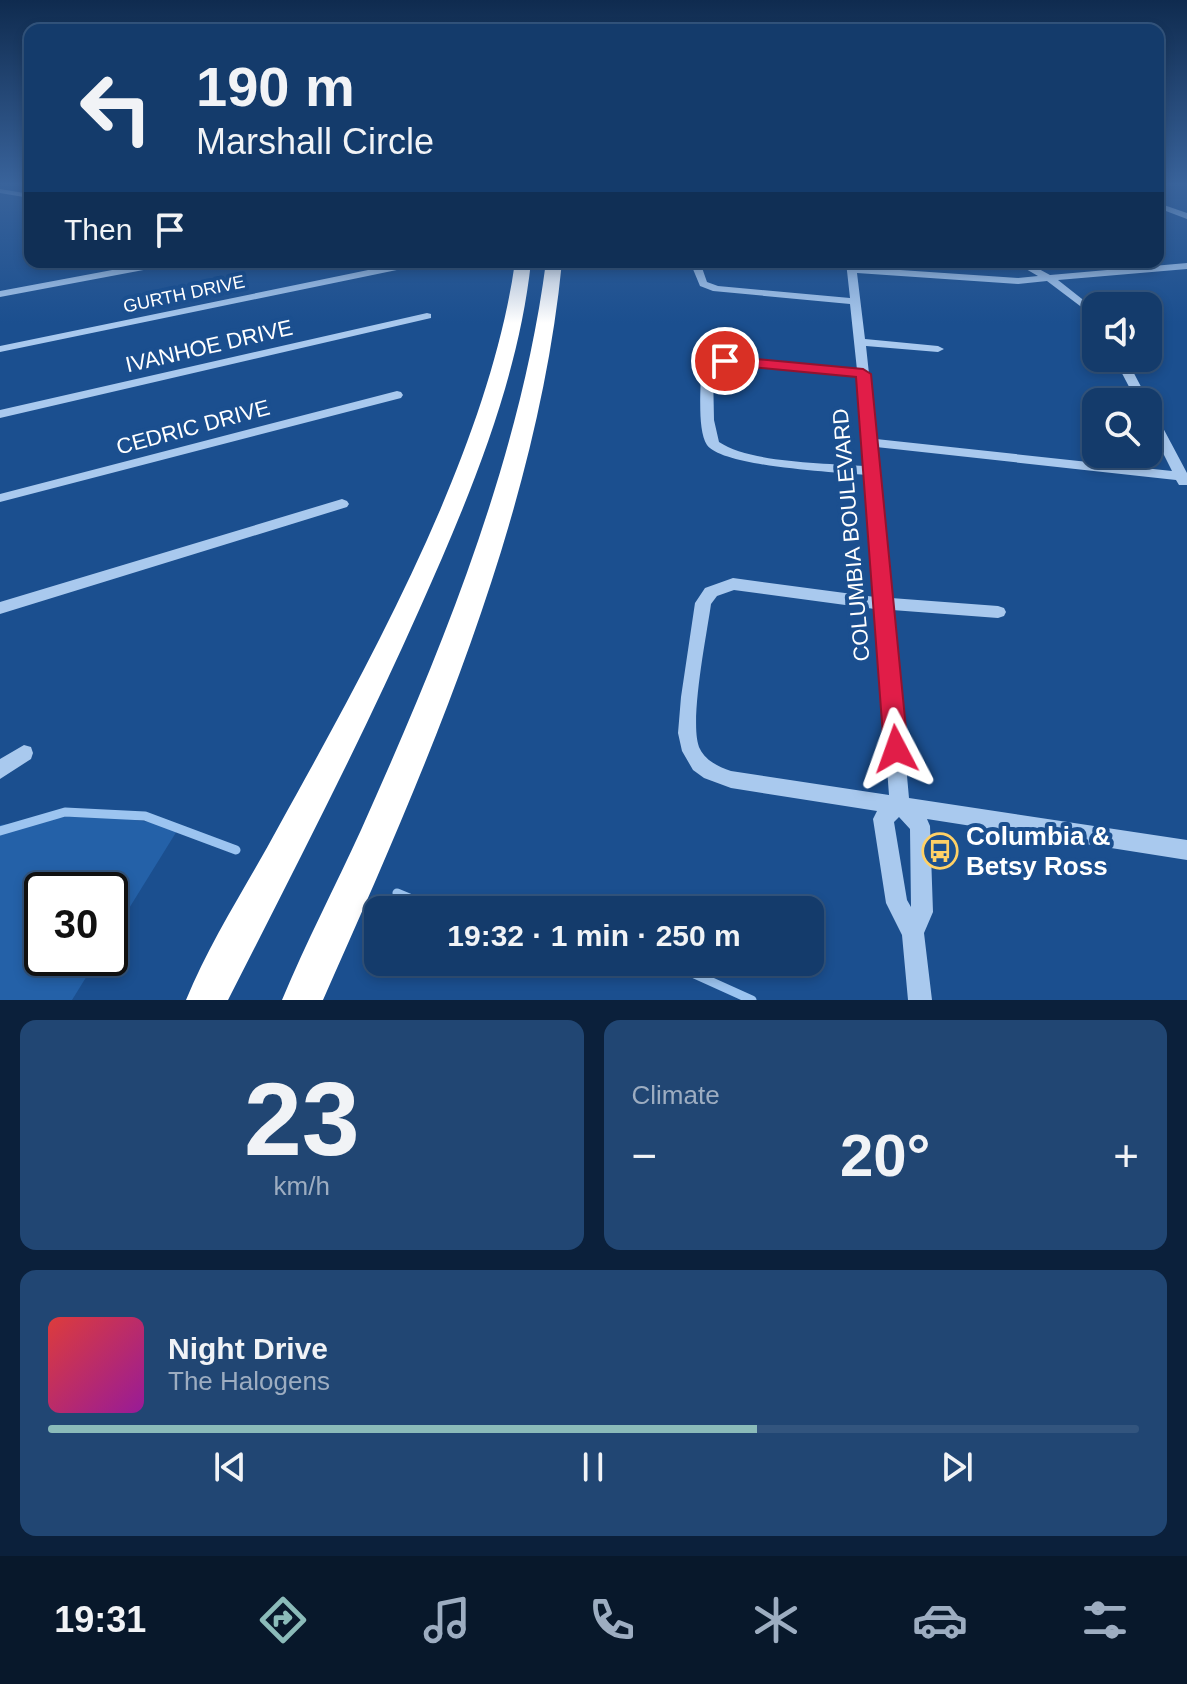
<!DOCTYPE html>
<html lang="en">
<head>
<meta charset="utf-8">
<style>
	body { margin:0; font-family:Helvetica,sans-serif; background:#214673; color:#f1f3f6; height:100vh; display:flex; flex-direction:column; font-size:30px; white-space:nowrap }
	* { box-sizing:border-box; margin:0 }
	p { font-size:26px; color:#9dadc1 }
	.icon { flex:none; width:44px; height:44px; fill:none; stroke:currentColor; stroke-width:2; stroke-linecap:round; stroke-linejoin:round }
	.map { position:relative; height:1000px; overflow:hidden }
	.sheet { display:flex; flex-direction:column; gap:20px; padding:20px; background:#0b203b; flex:1 }
	.sheet>* { flex:none }
	.guide { position:absolute; left:24px; top:24px; width:1140px; height:244px; border-radius:16px; box-shadow:0 4px 12px #0003,0 0 0 2px #33557e; background:#143b6b; color:#f1f3f6; overflow:hidden }
	.fabs { position:absolute; left:1082px; top:292px; display:grid; gap:16px }
	.fabs a { display:grid; place-items:center; width:80px; height:80px; border-radius:16px; background:#143b6b; box-shadow:0 4px 12px #0003,0 0 0 2px #33557e; font-size:40px }
	.speed { position:absolute; left:24px; top:872px; display:flex; gap:16px; font-size:40px; font-weight:700; text-align:center }
	.speed>* { display:grid; place-content:center; width:104px; height:104px; border-radius:50%; background:#143b6b; box-shadow:0 4px 12px #0003,0 0 0 2px #33557e; line-height:1 }
	.speed .limit { border:4px solid #111; border-radius:12px; background:#fff; color:#111 }
	.pin { position:absolute; display:grid; place-items:center; width:68px; height:68px; color:#fff; margin:-34px; border:4px solid #fff; border-radius:50%; box-shadow:0 2px 8px #0007 }
	.me { position:absolute; width:88px; margin:-44px; rotate:356deg; stroke-linejoin:round; filter:drop-shadow(0 0 6px #0008) }
	.turn { display:flex; align-items:center; gap:28px; height:168px; padding:0 40px; font-size:36px }
	.turn .icon { width:104px; height:104px; stroke-width:2.5 }
	.turn b { display:block; font-size:56px; line-height:68px }
	.then { display:flex; align-items:center; height:76px; padding:0 40px; background:#0003; gap:16px; font-size:30px }
	.big { font-size:60px; font-weight:800; line-height:1.1 }
	.sheet .tile { flex:1; display:flex; flex-direction:column; justify-content:center; gap:12px; min-width:0; padding:0 28px; border-radius:16px; background:#214673 }
	.sheet .dial { align-items:center; gap:0 }
	.dial b { font-size:104px; line-height:1 }
	.song { display:flex; align-items:center; gap:24px }
	.cover { width:96px; height:96px; border-radius:12px; background:linear-gradient(135deg,hsl(0 70% 55%),hsl(300 70% 35%)) }
	.played { height:8px; border-radius:4px; background:linear-gradient(90deg,#8bbbb9 65%,#33557e 65%) }
	.keys { display:flex; justify-content:space-around; direction:ltr }
	.heat { display:flex; justify-content:space-between; align-items:center; font-size:44px; direction:ltr }
	.sheet .tiles { flex:1; display:grid; gap:20px; grid-template-columns:1fr 1fr }
	.tile:last-child { grid-column:span 2 }
	.trip { position:absolute; left:364px; top:896px; width:460px; height:80px; border-radius:16px; background:#143b6b; box-shadow:0 4px 12px #0003,0 0 0 2px #33557e; font-weight:800; line-height:80px; text-align:center }
	.tab-bar { display:flex; height:128px; justify-content:space-around; align-items:center; background:#08182b; color:#9dadc1 }
	.tab-bar .icon { width:56px; height:56px }
	.tab-bar .on { color:#8bbbb9 }
	.tab-bar b { font-size:36px; color:#f1f3f6 }
	.map>svg:first-child { display:block }
	.green { fill:#2461a8 }
	.lines { fill:none; stroke-linecap:round; stroke-linejoin:round }
	.stream { stroke:#9cc4f0; stroke-width:9 }
	.minor { fill:#a9c9ee; fill-rule:evenodd }
	.highway { fill:#fff; fill-rule:evenodd }
	.route { fill:#e11d48; stroke:#92132f; stroke-width:2 }
	.labels { text-anchor:middle; dominant-baseline:central; stroke-width:8; stroke-linejoin:round; paint-order:stroke }
	.far-street-label { font-size:18px; fill:#fff; stroke:#1b4f8f }
	.street-label { font-size:22px; fill:#fff; stroke:#1b4f8f }
	.near-poi-label { font-size:26px; font-weight:bold; fill:#fff; stroke:#1b4f8f; text-anchor:start }
</style>
</head>
<body>
<div class="map">
<svg width="1187" height="1000" viewBox="0 0 1187 1000">
	<rect width="100%" height="100%" fill="#1b4f8f"/>
	<path class="green" d="M89,814L180,826L110,939V890H42V958H98L72,1000H0V825Z"/>
	<g class="lines">
		<path class="stream" d="M0,831L65,812L145,816L236,850
			M397,893L438,910
			M628,962L681,968L752,1000"/>
		<path class="minor" d="M0,189L30,194V198L0,193Z
			M1158,203L1187,213V219L1158,208Z
			M155,262H175L170,265L0,297V291Z
			M407,262H426L421,265L0,352V346Z
			M690,262H700L707,282L718,286L850,298L846,262H856V267L1018,278L1038,276L1014,262H1026L1050,275L1187,263V269L1058,280L1096,310V318L1047,281L1018,284L857,273L865,339L938,346L944,349L938,352L866,346L876,439L1172,471L1148,423V407L1154,411L1187,473V485H1179L1176,480L876,447L891,598L998,606L1004,608L1006,612L1004,616L998,618L892,610L909,798L1187,840V860L927,819L930,826L933,912L924,933L932,1000H908L902,935L886,903L873,819L877,811L731,788L704,778L693,770L682,751L678,733L681,697L695,603L705,588L733,578L875,597L865,475C836,472 723,467 707,445C697,430 701,388 701,370L709,362L731,358L857,370L850,304L713,291L700,286ZM731,364L858,377L865,466C826,463 750,463 719,442L714,420L713,371L717,367ZM734,590L875,609L889,795L731,771C719,767 706,761 700,749C688,726 707,634 711,604L717,596ZM899,817L910,829L911,907L907,900L894,822Z
			M427,313L431,314V318L0,418V410Z
			M1114,358H1126L1149,402L1148,404L1137,402Z
			M397,391L401,392L403,395L401,398L0,502V494Z
			M342,499L347,501L349,504L347,507L0,614V602Z
			M24,745L31,747L33,753L31,759L0,779V759Z"/>
		<path class="highway" d="M515,262H531C518,382 469,498 420,608C361,741 294,870 228,1000H186C211,939 249,882 280,824C371,660 489,448 515,262Z
			M546,262H562C537,517 426,768 323,1000H282C306,942 335,887 361,830C442,649 520,460 546,262Z"/>
	</g>
	<linearGradient id="sky" x2="0" y2="1"><stop stop-color="#0f2b4f"/><stop offset="0.57" stop-color="#39639b"/><stop offset="1" stop-color="#39639b" stop-opacity="0"/></linearGradient>
	<rect width="1187" height="323" fill="url(#sky)"/>
	<path class="route" d="M725,356L863,369L871,374L908,749L904,756L896,760L887,756L884,749L856,377L719,364L717,361Z"/>
	<defs>
		<symbol id="bus-ring" viewBox="-11 -11 22 22"><circle r="9.5" fill="#1b4f8f" stroke="#ffd166" stroke-width="1.5"/><path d="M-5-6H5V4H4V6H2V4H-2V6H-4V4H-5ZM-3.5-4V0h7V-4ZM-3.5 1.2v1.5H-2V1.2ZM2 1.2v1.5H3.5V1.2Z" fill="#ffd166"/></symbol>
	</defs>
	<g fill-rule="evenodd">
		<use href="#bus-ring" x="920" y="831" width="40" height="40"/>
	</g>
	<g class="labels">
		<g class="far-street-label">
			<text transform="translate(184 294) rotate(-12)">GURTH DRIVE</text>
		</g>
		<g class="street-label">
			<text transform="translate(209 346) rotate(-13)">IVANHOE DRIVE</text>
			<text transform="translate(193 427) rotate(-15)">CEDRIC DRIVE</text>
			<text transform="translate(851 535) rotate(-95)">COLUMBIA BOULEVARD</text>
		</g>
		<g class="near-poi-label">
			<text x="966" y="836">Columbia &amp;<tspan x="966" dy="30">Betsy Ross</tspan></text>
		</g>
	</g>
</svg>
<div class="fabs">
<a><svg class="icon" aria-label="sound" viewBox="0 0 24 24"><path d="M4 9h4l5-4v14l-5-4H4zM17 9q2 3 0 6"/></svg></a>
<a><svg class="icon" aria-label="search" viewBox="0 0 24 24"><circle cx="10" cy="10" r="6"/><path d="M15 15l6 6"/></svg></a>
</div>
<div class="speed"><div class="limit">30</div></div>
<div class="pin" style="left:725px;top:361px;background:#d93025"><svg class="icon" aria-label="arrive" viewBox="0 0 24 24"><path d="M6 21V4h12l-3 4 3 4H6"/></svg></div>
<svg class="me" style="left:896px;top:749px" viewBox="-20 -20 40 40"><path d="M0-17L14 15 0 8-14 15z" fill="#e11d48" stroke="#fff" stroke-width="4"/></svg>
<div class="trip">19:32 · 1 min · 250 m</div>
<div class="guide">
<div class="turn"><svg class="icon" aria-label="left" viewBox="0 0 24 24"><path d="M17 20v-9H6M10 6l-5 5 5 5"/></svg><div><b>190 m</b>Marshall Circle</div></div>
<div class="then">Then<svg class="icon" aria-label="arrive" viewBox="0 0 24 24"><path d="M6 21V4h12l-3 4 3 4H6"/></svg></div>
</div>
</div>
<section class="sheet">
<div class="tiles">
<div class="tile dial"><b>23</b><p>km/h</p></div>
<div class="tile"><p>Climate</p>
<div class="heat"><a>−</a><b class="big">20°</b><a>+</a></div>
</div>
<div class="tile">
<div class="song"><i class="cover"></i><div><b>Night Drive</b><p>The Halogens</p></div></div>
<div class="played"></div>
<div class="keys"><svg class="icon" aria-label="previous" viewBox="0 0 24 24"><path d="M18 5L8 12l10 7zM5 5v14"/></svg><svg class="icon" aria-label="pause" viewBox="0 0 24 24"><path d="M8 5v14M16 5v14"/></svg><svg class="icon" aria-label="next" viewBox="0 0 24 24"><path d="M6 5l10 7-10 7zM19 5v14"/></svg></div>
</div>
</div>
</section>
<nav class="tab-bar">
<b>19:31</b>
<svg class="icon on" aria-label="directions" viewBox="0 0 24 24"><path d="M12 3l9 9-9 9-9-9zM9 14v-3h6M13 9l2 2-2 2"/></svg>
<svg class="icon" aria-label="music" viewBox="0 0 24 24"><path d="M9 18V5l10-2v13"/><circle cx="6" cy="18" r="3"/><circle cx="16" cy="16" r="3"/></svg>
<svg class="icon" aria-label="phone" viewBox="0 0 24 24"><path d="M5 4h4l2 5-3 2q2 4 5 5l2-3 5 2v4C11 20 4 13 5 4z"/></svg>
<svg class="icon" aria-label="climate" viewBox="0 0 24 24"><path d="M12 3v18M4 7l16 10M4 17L20 7"/></svg>
<svg class="icon" aria-label="car" viewBox="0 0 24 24"><path d="M5 17H2v-5l4-1 3-4h7l3 4 3 1v5h-3M9 17h6M6 11h13"/><circle cx="7" cy="17" r="2"/><circle cx="17" cy="17" r="2"/></svg>
<svg class="icon" aria-label="filters" viewBox="0 0 24 24"><path d="M4 7h16M4 17h16"/><circle cx="9" cy="7" r="2"/><circle cx="15" cy="17" r="2"/></svg>
</nav>
</body>
</html>
